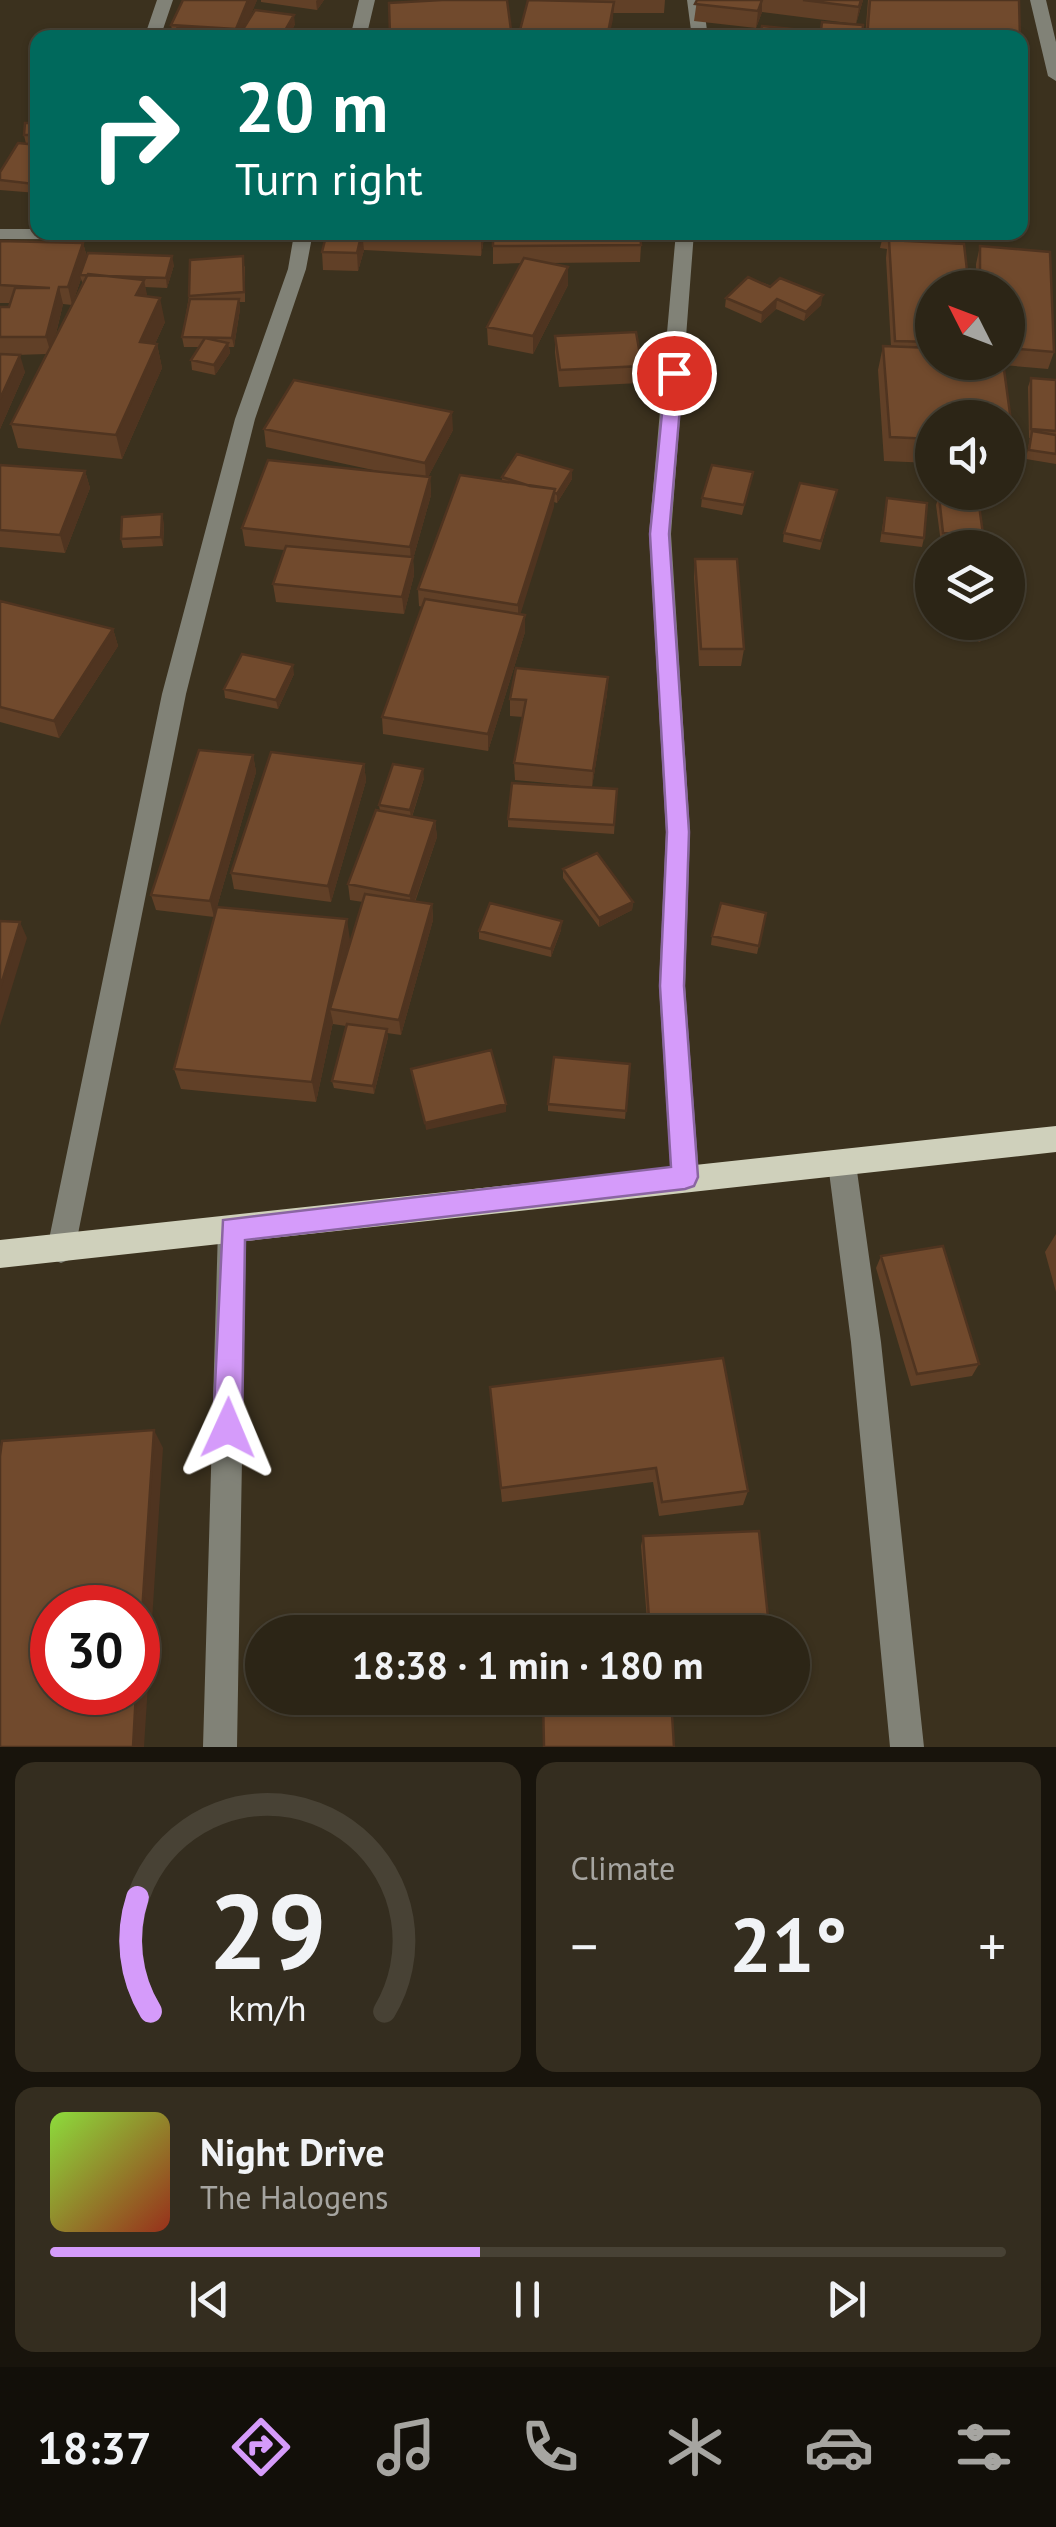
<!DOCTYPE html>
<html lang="en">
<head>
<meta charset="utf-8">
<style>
	body { margin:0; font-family:"PT Sans",sans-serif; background:#342d1f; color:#f1f3f6; height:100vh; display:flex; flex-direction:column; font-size:38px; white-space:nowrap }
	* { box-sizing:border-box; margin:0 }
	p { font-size:32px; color:#a6a5a1 }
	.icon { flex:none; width:55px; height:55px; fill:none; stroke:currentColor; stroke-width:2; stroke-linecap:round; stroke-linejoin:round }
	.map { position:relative; height:1747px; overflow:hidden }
	.panel { display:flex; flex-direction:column; gap:15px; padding:15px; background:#18140c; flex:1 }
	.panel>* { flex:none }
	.top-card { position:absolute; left:30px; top:30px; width:998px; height:210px; border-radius:20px; box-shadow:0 2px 8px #0004,0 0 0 2px #484235; background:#00695c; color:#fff; overflow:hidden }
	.needle { width:65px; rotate:312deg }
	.controls { position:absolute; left:915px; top:270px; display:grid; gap:20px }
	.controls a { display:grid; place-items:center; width:110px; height:110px; border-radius:50%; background:#2c2516; box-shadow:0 2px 8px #0004,0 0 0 2px #484235; font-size:50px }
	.speed { position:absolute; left:30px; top:1585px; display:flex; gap:20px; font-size:50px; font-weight:700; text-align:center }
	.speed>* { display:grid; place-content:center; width:130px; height:130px; border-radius:50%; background:#2c2516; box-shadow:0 2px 8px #0004,0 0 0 2px #484235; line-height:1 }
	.speed .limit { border:15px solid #d22; background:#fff; color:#111 }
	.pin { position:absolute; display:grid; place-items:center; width:85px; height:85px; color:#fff; margin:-42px; border:5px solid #fff; border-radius:50%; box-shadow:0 2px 10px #0007 }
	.me { position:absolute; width:110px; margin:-55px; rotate:1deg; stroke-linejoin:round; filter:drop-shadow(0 0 8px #0008) }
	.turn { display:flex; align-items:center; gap:35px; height:210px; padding:0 40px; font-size:45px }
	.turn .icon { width:130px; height:130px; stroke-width:2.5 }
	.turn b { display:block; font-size:70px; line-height:85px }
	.big { font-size:75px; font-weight:700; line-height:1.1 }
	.panel .widget { flex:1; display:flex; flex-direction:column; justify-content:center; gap:15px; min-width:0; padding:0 35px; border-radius:20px; background:#342d1f }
	.panel .dial { align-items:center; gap:0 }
	.dial svg { height:260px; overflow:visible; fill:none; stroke:#484235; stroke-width:7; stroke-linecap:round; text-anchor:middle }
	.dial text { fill:#f1f3f6; stroke:none }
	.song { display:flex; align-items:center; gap:30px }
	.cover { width:120px; height:120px; border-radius:15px; background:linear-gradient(135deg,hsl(90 70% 55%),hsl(10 70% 35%)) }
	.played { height:10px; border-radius:5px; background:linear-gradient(90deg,#d59bfa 45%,#484235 45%) }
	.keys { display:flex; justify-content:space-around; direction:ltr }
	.heat { display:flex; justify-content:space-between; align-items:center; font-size:55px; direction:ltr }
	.panel .tiles { flex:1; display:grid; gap:15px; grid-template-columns:1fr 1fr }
	.widget:last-child { grid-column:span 2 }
	.trip { position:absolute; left:245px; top:1615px; width:565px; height:100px; border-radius:50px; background:#2c2516; box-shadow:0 2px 8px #0004,0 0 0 2px #484235; font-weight:700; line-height:100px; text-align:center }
	.tabs { display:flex; height:160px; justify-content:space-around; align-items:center; background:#120f09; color:#a6a5a1 }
	.tabs .icon { width:70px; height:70px }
	.tabs .on { color:#d59bfa }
	.tabs b { font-size:45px; color:#f1f3f6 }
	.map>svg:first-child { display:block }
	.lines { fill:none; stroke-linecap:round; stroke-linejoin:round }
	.minor { fill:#818277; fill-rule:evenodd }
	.major { fill:#cfd0bb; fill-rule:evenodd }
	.wall { fill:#614027; fill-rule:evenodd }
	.shaded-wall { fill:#4f3420 }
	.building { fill:#714a2d; stroke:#4f3420; stroke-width:2.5 }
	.route { fill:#d59bfa; stroke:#8a65a2; stroke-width:2.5 }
</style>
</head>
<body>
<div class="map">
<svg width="1056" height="1747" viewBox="0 0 1056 1747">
	<rect width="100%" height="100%" fill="#3b311e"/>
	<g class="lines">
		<path class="minor" d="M157,0H173L160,38H144Z
			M359,0H375L366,38H350Z
			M687,0H703L708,38H692Z
			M1030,0H1046L1056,42V81L1048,76Z
			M0,229H38V232H313L306,269L255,419L186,694L75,1249L71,1259L61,1263L51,1259L47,1249L162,694L235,419L288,269L293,240L0,239Z
			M676,232H694L671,534L690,832L685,986L699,1177L695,1186L685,1190L675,1186L671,1177L659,986L666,832L649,534Z
			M842,1151L852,1155L856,1164L881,1342L924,1747H890L851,1342L828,1164L832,1155Z
			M232,1216L242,1220L246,1229L237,1747H203L218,1229L222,1220Z"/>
		<path class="major" d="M1056,1126V1152L0,1268V1240Z"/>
	</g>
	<path class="wall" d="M257,0L248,21L295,24L290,34L300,38H171L173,35L171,25Z
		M261,0H324L317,10L261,2Z
		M441,0H507L511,38H391L389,3Z
		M528,0H665L664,13H613L609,38H519Z
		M697,0H863L856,24L762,12L756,28L694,21Z
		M868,0H1019L1020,38H865Z
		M38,123V144H30L37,193L0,190V172L26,144L24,135Z
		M327,232H485L481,256L364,250L358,271L323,270L322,252Z
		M493,232L641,245L640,262L549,263L568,285L533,354L488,345L487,327L522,263L493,264Z
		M794,232H857L855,241L796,242Z
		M884,232L929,242L932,288V362H1008V288H976V264L980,246L1054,352L1048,369L1003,365L1014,443L1008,464V418H932V463L884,461L878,370L883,346H891L886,258L887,249L880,248Z
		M0,241L83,243L87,257L174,265L167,288L145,287L147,297L165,322L155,344H157L162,368L122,459L18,448L11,424L46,354L16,355L25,372L0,429V307H9L10,303H0ZM81,279L83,284L73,302ZM63,304L72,305L55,338Z
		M245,266V302H239L240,309L234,347H229L230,353L215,375L192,370L191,360L200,347H184L182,337L189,296Z
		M748,277L821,305L804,321L776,309L761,323L725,307L726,298Z
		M555,336L642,366L640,383L559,387L555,353Z
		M1031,378L1056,380V464L1026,459L1030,438H1029L1028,387Z
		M264,429L453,430L428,477H430L431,495L413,559L414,575L404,614L276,602L273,584L284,550L245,546L242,528L387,473L266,447Z
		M0,465L85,471L90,488L65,553L0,547Z
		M572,470V479L557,503L554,502L520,614L525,632L488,751L383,734L382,717L422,607L419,606L418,589L502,482V477Z
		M753,472L742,515L701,507L702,498Z
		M837,490L820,550L783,542L784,533Z
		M939,496L983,534L980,544L941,543L936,505Z
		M887,498L924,538L922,547L880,542Z
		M164,523L163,546L123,548L121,539Z
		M695,559L744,649L741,666H699L694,577Z
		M0,601L113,629L118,646L59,738L0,722Z
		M950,622H992L980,642L948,630Z
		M294,674L278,709L225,698L224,689Z
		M608,677L607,694L592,787L515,780L514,763L523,717L510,716V699Z
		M253,755L256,772L214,917L156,910L151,895Z
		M364,764L366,781L331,902L234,889L231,873Z
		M424,778L412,817L435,821L437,837L415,902L432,904L433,920L401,1035L387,1033L388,1037L374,1094L334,1088L332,1081L346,1026L333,1024V1022L316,1102L181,1089L174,1069L350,940L347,955L363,902L350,900L348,884L380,811L379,805Z
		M617,789L614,834L508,827V819Z
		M563,869L633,902L632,910L599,927L563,878Z
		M766,913L757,954L711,945L712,936Z
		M561,930L551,957L479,939V931Z
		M630,1064L625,1119L548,1111V1104Z
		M1056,1234V1292L1045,1252Z
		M881,1256L979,1364L972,1376L911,1386L876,1268Z
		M490,1387L748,1491L743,1505L659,1516L653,1482L502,1502Z
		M643,1536L769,1627L767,1632H648L641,1546Z"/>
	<path class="shaded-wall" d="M248,0H257L243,34H240L241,38H235L237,35L236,29Z
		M317,0H324L317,10L316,1Z
		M762,0V12L756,28L758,11Z
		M861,0H863L856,24L859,7Z
		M614,2L613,19L609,38H607Z
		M294,15L295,24L288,38H281Z
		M362,232L364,250L358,271L357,253Z
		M482,232H485L481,256V238Z
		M83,243L88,261L80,275L81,279L72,305L68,287Z
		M172,256L174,265L167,288L166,278Z
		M568,267V285L533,354V336Z
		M144,280L149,304L136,295Z
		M59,287L63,304L51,354L46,337Z
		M823,295L821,305L804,321L806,312Z
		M160,298L165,322L145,366L140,342Z
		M239,299L240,309L234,347L232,338Z
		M777,299L776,309L761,323L762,313Z
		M228,343L230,353L215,375L214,365Z
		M157,344L162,368L122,459L116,435Z
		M20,355L25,372L0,429V399Z
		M452,412L453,430L426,481L425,463Z
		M572,470V479L557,503V494Z
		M85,471L90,488L65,553L60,535Z
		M430,477L431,495L413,559L414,575L404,614L402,597L411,563L410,547Z
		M555,489L554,507L518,622V605Z
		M162,514L164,523L163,546L161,537Z
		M525,615V632L488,751V734Z
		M990,622H992L980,642L983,633Z
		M113,629L118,646L59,738L54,721Z
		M293,665L294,674L278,709L276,700Z
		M608,677L607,694L592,787L593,771Z
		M253,755L256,772L214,917L210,901Z
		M364,764L366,781L331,902L328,886Z
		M423,769L424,778L411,819L410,810Z
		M435,821L437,837L411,912L410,896Z
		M633,902L632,910L599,927V918Z
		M432,904L433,920L401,1035L399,1020Z
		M347,919L350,940L335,1009H330L333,1022L316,1102L312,1082Z
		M562,921L561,930L551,957V949Z
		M20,922L27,938L0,1026V988Z
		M387,1029L388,1037L374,1094L373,1086Z
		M506,1104V1112L426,1130L425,1123Z
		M154,1430L163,1448L144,1747H133Z"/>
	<path class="building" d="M183,0H248L236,29L171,25Z
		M442,0H507L511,30L390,35L389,3Z
		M528,0L614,2L607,38H573L519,34Z
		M697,0H762L758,11L695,4Z
		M803,0H861L859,7Z
		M870,0H1019L1020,38H867Z
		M255,10L294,15L283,34L243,32V34H240Z
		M822,22L863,25L862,38H820Z
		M762,26L813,31L811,38H759Z
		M178,27L237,34L235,38H171Z
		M243,32L300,34L299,38H242Z
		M25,123H38V135H24Z
		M18,143L38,145V178L34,184L0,180V172Z
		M327,232H362L357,253L322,252Z
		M373,232H482L481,238Z
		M493,232H640L641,245L493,246Z
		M884,232H931L928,242L882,239Z
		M889,240L964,244L969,288H932V342L895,341Z
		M0,241L83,243L68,287H59L46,337H0V307H9L15,288H50L0,285Z
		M980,246L1050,252L1054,352L1008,348V288H980Z
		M88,253L172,256L166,278L80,275Z
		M243,256L244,292L189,296L190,260Z
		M524,258L568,267L533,336L487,327Z
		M88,274L144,280L136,295L160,298L140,342L157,344L116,435L11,424Z
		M748,277L770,287L780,278L823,295L806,312L777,299L762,313L726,298Z
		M190,299H239L232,338L182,337Z
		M636,332L642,366L560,370L555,336Z
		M205,338L228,343L214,365L191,360Z
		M883,346L932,348V362H1003L1014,443H1008V418H932V439L890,437Z
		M0,354L20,355L0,399Z
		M1031,378L1056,380V431L1031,429Z
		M294,380L452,412L425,463L264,429Z
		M1032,431L1056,435V454L1029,450Z
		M517,454L572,470L557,494L554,492L555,489L530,486L502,477Z
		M268,460L430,477L410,547L242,528Z
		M0,465L85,471L60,535L0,530Z
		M712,465L753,472L744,505L702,498Z
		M460,475L555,489L518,605L418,589Z
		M800,483L837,490L821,541L784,533Z
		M939,496L978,498L983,534L943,533Z
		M887,498L927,503L924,538L883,533Z
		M162,514L161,537L121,539L122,517Z
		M286,546L413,557L402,597L273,584Z
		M695,559H737L744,649H701Z
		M425,599L525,615L488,734L382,717Z
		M0,601L113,629L54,721L0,707Z
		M957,622H990L983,633Z
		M242,654L293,665L276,700L224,689Z
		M516,668L608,677L593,771L514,763L526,700L510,699Z
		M199,750L253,755L210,901L151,895Z
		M271,752L364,764L328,886L231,873Z
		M393,764L423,769L410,810L379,805Z
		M512,783L617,789L614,825L508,819Z
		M376,810L435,821L410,896L348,884Z
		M597,853L633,902L599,918L563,869Z
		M365,894L432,904L399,1020L330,1009Z
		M490,903L562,921L551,949L479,931Z
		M721,903L766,913L759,946L712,936Z
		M217,907L347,919L312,1082L174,1069Z
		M0,921L20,922L0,988Z
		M347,1024L387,1029L373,1086L332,1081Z
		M491,1050L506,1104L425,1123L411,1069Z
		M554,1057L630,1064L626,1111L548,1104Z
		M943,1246L979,1364L917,1374L881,1256Z
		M723,1358L748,1491L662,1502L656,1468L501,1488L490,1387Z
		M154,1430L138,1674V1608H52V1692H136L133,1747H0V1456L2,1441Z
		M759,1531L769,1627L650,1632L643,1536Z
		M543,1698H671L674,1747H544Z"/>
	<path class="route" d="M674,367L683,373L669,534L689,832L684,986L698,1177L694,1186L685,1189L245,1240L242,1428L237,1438L228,1442L218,1438L213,1428L223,1220L671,1167L660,986L667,832L650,534L666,373Z"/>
</svg>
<div class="controls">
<a><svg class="needle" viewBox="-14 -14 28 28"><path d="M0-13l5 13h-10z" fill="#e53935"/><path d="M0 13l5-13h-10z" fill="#a6a5a1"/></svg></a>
<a><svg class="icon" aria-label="sound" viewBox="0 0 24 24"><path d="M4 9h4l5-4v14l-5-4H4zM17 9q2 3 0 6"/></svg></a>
<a><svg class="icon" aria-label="layers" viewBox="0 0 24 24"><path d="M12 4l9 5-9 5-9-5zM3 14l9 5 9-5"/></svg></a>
</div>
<div class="speed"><div class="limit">30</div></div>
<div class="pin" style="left:674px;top:373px;background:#d93025"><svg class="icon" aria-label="arrive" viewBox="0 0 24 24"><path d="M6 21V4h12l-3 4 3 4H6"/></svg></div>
<svg class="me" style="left:228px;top:1428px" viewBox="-20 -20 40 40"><path d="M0-17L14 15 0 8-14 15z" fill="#d59bfa" stroke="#fff" stroke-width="4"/></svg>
<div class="trip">18:38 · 1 min · 180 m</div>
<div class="top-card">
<div class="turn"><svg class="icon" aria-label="right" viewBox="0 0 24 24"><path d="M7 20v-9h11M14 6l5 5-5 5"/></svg><div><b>20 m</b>Turn right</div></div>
</div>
</div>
<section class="panel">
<div class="tiles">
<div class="widget dial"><svg viewBox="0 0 100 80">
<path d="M14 69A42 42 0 1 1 86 69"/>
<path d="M14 69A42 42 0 0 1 10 34" stroke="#d59bfa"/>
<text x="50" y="56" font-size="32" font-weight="700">29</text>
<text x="50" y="72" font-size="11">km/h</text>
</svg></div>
<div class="widget"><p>Climate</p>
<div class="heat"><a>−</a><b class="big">21°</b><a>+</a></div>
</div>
<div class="widget">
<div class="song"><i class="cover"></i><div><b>Night Drive</b><p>The Halogens</p></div></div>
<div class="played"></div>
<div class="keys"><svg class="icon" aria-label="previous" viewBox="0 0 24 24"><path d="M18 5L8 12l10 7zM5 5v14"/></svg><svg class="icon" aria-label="pause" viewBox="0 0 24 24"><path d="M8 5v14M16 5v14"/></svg><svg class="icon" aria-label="next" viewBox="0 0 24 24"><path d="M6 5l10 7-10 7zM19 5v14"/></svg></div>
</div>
</div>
</section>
<nav class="tabs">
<b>18:37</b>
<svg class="icon on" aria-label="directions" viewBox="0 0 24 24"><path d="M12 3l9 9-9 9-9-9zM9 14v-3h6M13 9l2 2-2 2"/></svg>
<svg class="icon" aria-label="music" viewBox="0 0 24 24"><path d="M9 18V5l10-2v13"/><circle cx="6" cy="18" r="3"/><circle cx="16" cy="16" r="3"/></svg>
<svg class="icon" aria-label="phone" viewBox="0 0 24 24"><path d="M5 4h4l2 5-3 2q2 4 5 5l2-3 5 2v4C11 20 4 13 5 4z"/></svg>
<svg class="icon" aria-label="climate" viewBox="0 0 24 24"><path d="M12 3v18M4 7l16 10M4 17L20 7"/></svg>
<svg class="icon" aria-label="car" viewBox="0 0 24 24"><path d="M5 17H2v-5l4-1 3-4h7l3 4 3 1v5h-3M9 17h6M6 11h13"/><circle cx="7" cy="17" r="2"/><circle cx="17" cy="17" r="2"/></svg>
<svg class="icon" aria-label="filters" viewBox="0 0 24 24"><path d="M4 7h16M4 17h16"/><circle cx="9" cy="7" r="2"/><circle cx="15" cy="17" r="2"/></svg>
</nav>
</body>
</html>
